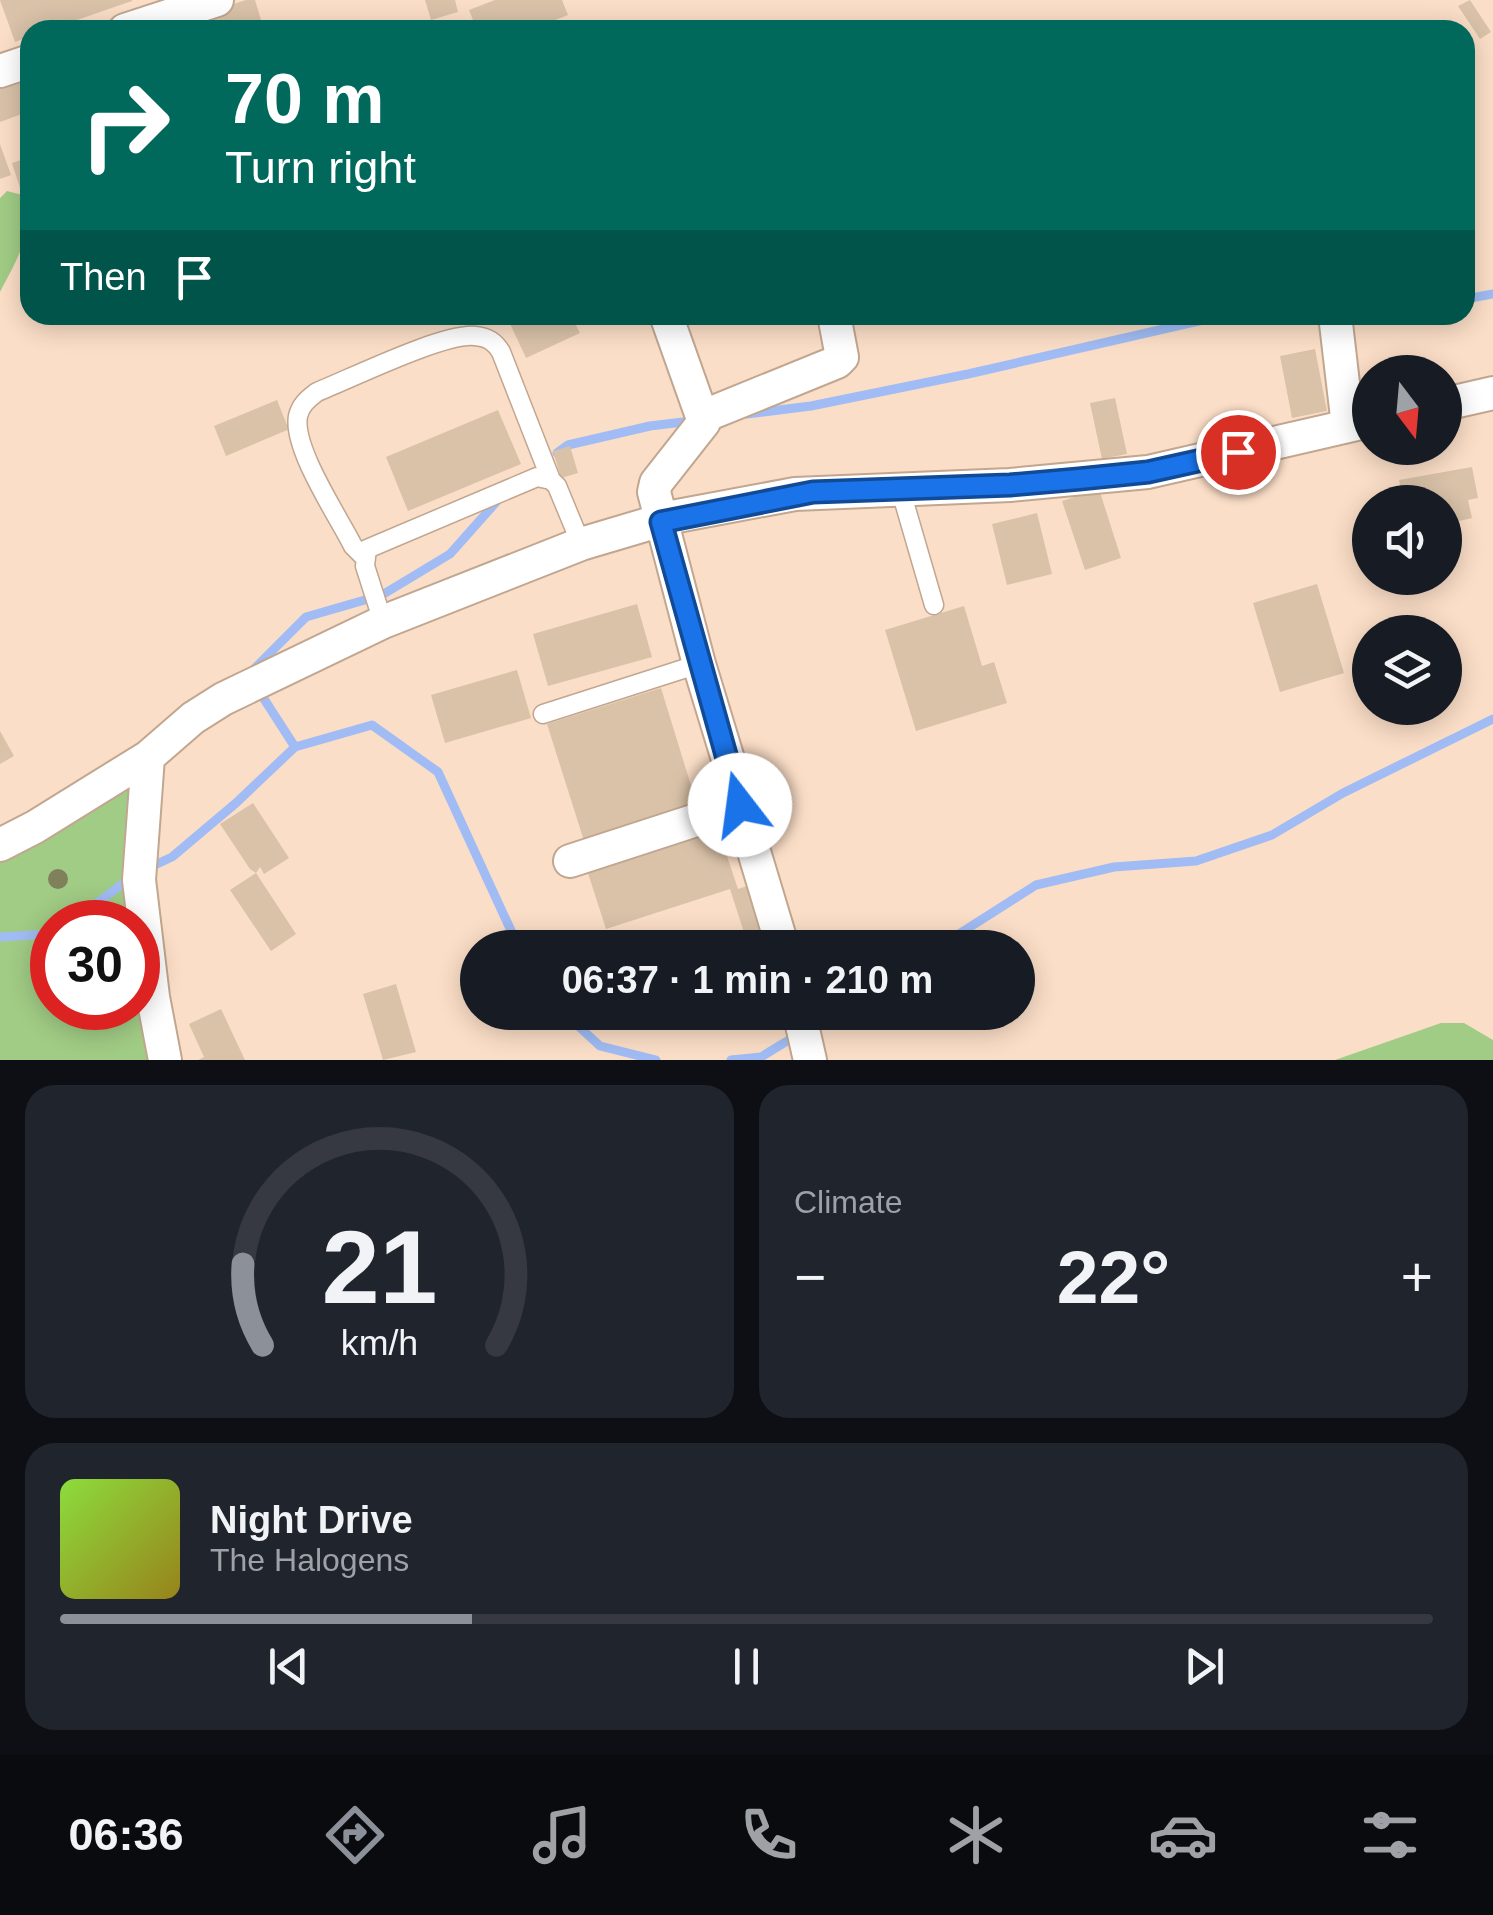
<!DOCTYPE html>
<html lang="en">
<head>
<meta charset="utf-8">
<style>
	body { margin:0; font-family:Helvetica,sans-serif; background:#20242c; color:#f1f3f6; height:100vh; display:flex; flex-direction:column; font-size:38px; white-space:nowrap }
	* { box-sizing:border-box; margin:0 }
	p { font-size:32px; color:#9ea1a6 }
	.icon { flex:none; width:55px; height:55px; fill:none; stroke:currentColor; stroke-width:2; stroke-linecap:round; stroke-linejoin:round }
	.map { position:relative; height:1060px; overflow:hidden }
	.drawer { display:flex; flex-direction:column; gap:25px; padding:25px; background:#0d0f14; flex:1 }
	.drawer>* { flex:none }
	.banner { position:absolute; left:20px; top:20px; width:1455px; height:305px; border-radius:30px; box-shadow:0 5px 25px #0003; background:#00695c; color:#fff; overflow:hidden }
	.needle { width:65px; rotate:164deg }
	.fabs { position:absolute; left:1352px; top:355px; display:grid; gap:20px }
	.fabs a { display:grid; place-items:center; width:110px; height:110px; border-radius:50%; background:#171b24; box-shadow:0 5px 25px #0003; font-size:50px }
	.speed { position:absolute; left:30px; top:900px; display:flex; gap:20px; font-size:50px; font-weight:700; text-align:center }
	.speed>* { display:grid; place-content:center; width:130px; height:130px; border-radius:50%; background:#171b24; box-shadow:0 5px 25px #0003; line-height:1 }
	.speed .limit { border:15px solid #d22; background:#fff; color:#111 }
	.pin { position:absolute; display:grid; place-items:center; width:85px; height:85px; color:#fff; margin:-42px; border:5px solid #fff; border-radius:50%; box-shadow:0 2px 10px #0007 }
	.me { position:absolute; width:110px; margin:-55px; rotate:345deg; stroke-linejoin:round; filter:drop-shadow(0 0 8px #0008) }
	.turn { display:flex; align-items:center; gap:35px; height:210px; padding:0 40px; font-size:45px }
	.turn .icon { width:130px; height:130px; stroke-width:2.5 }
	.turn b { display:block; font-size:70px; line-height:85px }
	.then { display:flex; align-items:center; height:95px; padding:0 40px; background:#0003; gap:20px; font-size:38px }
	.big { font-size:75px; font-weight:700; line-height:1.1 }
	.drawer .card { flex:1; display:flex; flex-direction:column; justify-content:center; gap:15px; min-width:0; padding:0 35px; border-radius:30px; background:#20242c }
	.drawer .dial { align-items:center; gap:0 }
	.dial svg { height:260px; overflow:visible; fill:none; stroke:#363941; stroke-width:7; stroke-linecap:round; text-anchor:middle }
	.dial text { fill:#f1f3f6; stroke:none }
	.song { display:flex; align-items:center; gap:30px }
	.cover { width:120px; height:120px; border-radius:15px; background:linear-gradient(135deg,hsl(90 70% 55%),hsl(50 70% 35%)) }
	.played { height:10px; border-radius:5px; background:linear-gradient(90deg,#8c9099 30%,#363941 30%) }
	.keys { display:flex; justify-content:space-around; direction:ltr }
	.heat { display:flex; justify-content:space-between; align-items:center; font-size:55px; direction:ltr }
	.drawer .tiles { flex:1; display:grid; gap:25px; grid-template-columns:1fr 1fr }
	.card:last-child { grid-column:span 2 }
	.trip { position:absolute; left:460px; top:930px; width:575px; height:100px; border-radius:50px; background:#171b24; box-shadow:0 5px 25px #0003; font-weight:700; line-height:100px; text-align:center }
	.menu { display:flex; height:160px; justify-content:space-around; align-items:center; background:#090b0e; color:#9ea1a6 }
	.menu .icon { width:70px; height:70px }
	.menu .current { color:#8c9099 }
	.menu b { font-size:45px; color:#f1f3f6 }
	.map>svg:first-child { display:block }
	.green { fill:#a1cc85; fill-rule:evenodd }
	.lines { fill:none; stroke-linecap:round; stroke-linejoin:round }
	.stream { stroke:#a1bcf4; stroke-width:9 }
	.building { fill:#d9c2a8 }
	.lane-casing { stroke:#c1a690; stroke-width:21 }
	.street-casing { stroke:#c1a690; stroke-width:36 }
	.lane { stroke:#fff; stroke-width:18 }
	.street { stroke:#fff; stroke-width:32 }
	.tree { fill:#80815a }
	.route-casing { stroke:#114b97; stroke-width:25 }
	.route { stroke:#1a73e8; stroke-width:18 }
</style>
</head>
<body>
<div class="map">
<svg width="1493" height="1060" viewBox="0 0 1493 1060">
	<rect width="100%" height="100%" fill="#fbdec7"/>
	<path class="green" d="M7,191L30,197C30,238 19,256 0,292V198Z
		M124,790H135L160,1060H0V855ZM52,922H138V1008H52Z
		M1441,1023H1464L1493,1040V1060H1335Z"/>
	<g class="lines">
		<path class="stream" d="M1465,299L1493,294
			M747,414L811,406L968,374L1203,320L1244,315
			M557,453L568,445L650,426L691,421
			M248,675L306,617L382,595L450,554L498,500
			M257,688L295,747
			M146,869L172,857L236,803L295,747L372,725L438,772L519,948
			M72,922L133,876
			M0,937L52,934
			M937,948L1036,885L1114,867L1196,861L1272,835L1343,793L1493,719
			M563,1012L600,1046L656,1060
			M811,1027L834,1012
			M731,1060L761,1057L797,1035"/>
	</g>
	<path class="building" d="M0,0H132V1L48,30H30V36L15,42Z
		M246,0H255L264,30H204L199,15Z
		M425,0H455L458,12L431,20Z
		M495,0H562L568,15L530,30H477L469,10Z
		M1470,0L1491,32L1480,39L1458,6Z
		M30,67V136L29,137L22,114L0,122V78Z
		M0,144L11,175L0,179Z
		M30,157V185L20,188L12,163Z
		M506,315H571L580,333L526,358Z
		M1315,349L1327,411L1292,418L1280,356Z
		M1115,398L1127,454L1102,459L1090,403Z
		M277,400L287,425L292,428L226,456L214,426Z
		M498,410L521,464L408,511L386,457Z
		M570,446L578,473L561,478L553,451Z
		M1472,467L1478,498L1468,500L1472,518L1459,521L1460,525L1445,527V502H1403L1399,480Z
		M1099,489L1121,558L1085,570L1062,501Z
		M1037,513L1052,574L1007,585L992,524Z
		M1317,584L1344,673L1280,692L1253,603Z
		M637,604L652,657L548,686L533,634Z
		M964,606L982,666L994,662L1007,703L916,731L885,630Z
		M517,670L531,718L445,743L431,695Z
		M661,688L697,805L584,841L547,724Z
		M0,731L14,756L0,764Z
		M253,803L289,858L264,874L260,867L256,873L250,869L220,824Z
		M718,829L738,889L775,877L772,948H749L730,889L606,929L587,870Z
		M256,873L296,934L271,951L230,890Z
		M396,984L416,1052L383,1060L363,994Z
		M221,1009L245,1060H198L204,1057L189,1024Z"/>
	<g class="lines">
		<defs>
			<path id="lane" d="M900,488L934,605
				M365,558L353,546C338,516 292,448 298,416C301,404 308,399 317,392C352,378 443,333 475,336C488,337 495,342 501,352L551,480
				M383,622L365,566L367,549L537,477L551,480L557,486L581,544
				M543,714L699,664"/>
			<path id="street" d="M125,30L217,0
				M0,71L30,61
				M1335,315L1348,426
				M1445,404L1493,393
				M704,416L837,362L842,357L834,315
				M148,757L139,880L153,997L165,1060
				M740,805L783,948
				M0,845L35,827L148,757L193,718L223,699L383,622L581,544L672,517L795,494L1010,485L1148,472L1370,421
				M570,861L733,808L741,802L699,664L654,492L656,483L704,422L666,315
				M799,1012L810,1060"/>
		</defs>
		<use href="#lane" class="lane-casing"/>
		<use href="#street" class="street-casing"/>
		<use href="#lane" class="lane"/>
		<use href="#street" class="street"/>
	</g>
	<circle class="tree" cx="58" cy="879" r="10"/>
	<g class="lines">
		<defs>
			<path id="route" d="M740,805L661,522L813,492L1010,485L1079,479L1148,472L1238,452"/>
		</defs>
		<use href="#route" class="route-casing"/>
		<use href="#route" class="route"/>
	</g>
</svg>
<div class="fabs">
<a><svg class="needle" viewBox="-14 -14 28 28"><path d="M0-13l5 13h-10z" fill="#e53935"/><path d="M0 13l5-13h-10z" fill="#9ea1a6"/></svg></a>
<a><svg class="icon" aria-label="sound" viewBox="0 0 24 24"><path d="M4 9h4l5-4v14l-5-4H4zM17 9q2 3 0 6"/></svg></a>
<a><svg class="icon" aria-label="layers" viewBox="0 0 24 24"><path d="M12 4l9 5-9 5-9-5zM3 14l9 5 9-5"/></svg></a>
</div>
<div class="speed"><div class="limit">30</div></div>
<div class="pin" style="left:1238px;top:452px;background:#d93025"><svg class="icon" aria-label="arrive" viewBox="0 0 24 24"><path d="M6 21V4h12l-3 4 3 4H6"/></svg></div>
<svg class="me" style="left:740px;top:805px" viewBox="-20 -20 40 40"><circle r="19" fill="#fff"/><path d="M0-13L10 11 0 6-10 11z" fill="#1a73e8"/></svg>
<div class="trip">06:37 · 1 min · 210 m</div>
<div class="banner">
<div class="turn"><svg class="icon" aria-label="right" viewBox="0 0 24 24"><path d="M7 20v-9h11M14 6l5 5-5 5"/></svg><div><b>70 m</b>Turn right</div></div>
<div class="then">Then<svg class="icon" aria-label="arrive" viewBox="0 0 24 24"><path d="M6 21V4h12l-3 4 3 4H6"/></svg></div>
</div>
</div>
<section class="drawer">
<div class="tiles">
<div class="card dial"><svg viewBox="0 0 100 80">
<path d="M14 69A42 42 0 1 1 86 69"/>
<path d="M14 69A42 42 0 0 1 8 44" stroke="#8c9099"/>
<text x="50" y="56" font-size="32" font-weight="700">21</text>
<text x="50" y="72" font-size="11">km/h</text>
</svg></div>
<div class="card"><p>Climate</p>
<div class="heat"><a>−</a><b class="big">22°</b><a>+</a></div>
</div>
<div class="card">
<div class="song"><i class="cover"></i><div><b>Night Drive</b><p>The Halogens</p></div></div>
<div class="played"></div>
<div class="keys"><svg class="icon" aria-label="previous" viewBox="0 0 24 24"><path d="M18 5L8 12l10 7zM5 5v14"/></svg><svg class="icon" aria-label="pause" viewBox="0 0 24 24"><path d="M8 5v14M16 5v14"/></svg><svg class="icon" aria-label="next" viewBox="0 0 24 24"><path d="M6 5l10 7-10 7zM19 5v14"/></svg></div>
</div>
</div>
</section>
<nav class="menu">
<b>06:36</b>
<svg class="icon current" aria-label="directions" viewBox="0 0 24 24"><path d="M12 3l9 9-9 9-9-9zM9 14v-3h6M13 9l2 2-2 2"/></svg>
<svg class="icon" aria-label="music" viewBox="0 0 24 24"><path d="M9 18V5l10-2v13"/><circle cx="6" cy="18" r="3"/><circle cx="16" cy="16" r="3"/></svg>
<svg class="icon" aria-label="phone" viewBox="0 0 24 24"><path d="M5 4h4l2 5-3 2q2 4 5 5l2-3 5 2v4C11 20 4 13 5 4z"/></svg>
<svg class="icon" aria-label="climate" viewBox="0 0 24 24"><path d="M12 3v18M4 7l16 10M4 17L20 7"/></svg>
<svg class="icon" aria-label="car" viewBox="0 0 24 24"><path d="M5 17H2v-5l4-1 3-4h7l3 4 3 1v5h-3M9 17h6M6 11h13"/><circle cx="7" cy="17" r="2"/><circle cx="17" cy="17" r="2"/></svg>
<svg class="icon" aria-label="filters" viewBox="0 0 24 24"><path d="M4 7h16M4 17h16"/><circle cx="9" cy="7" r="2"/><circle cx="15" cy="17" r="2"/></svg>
</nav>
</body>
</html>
